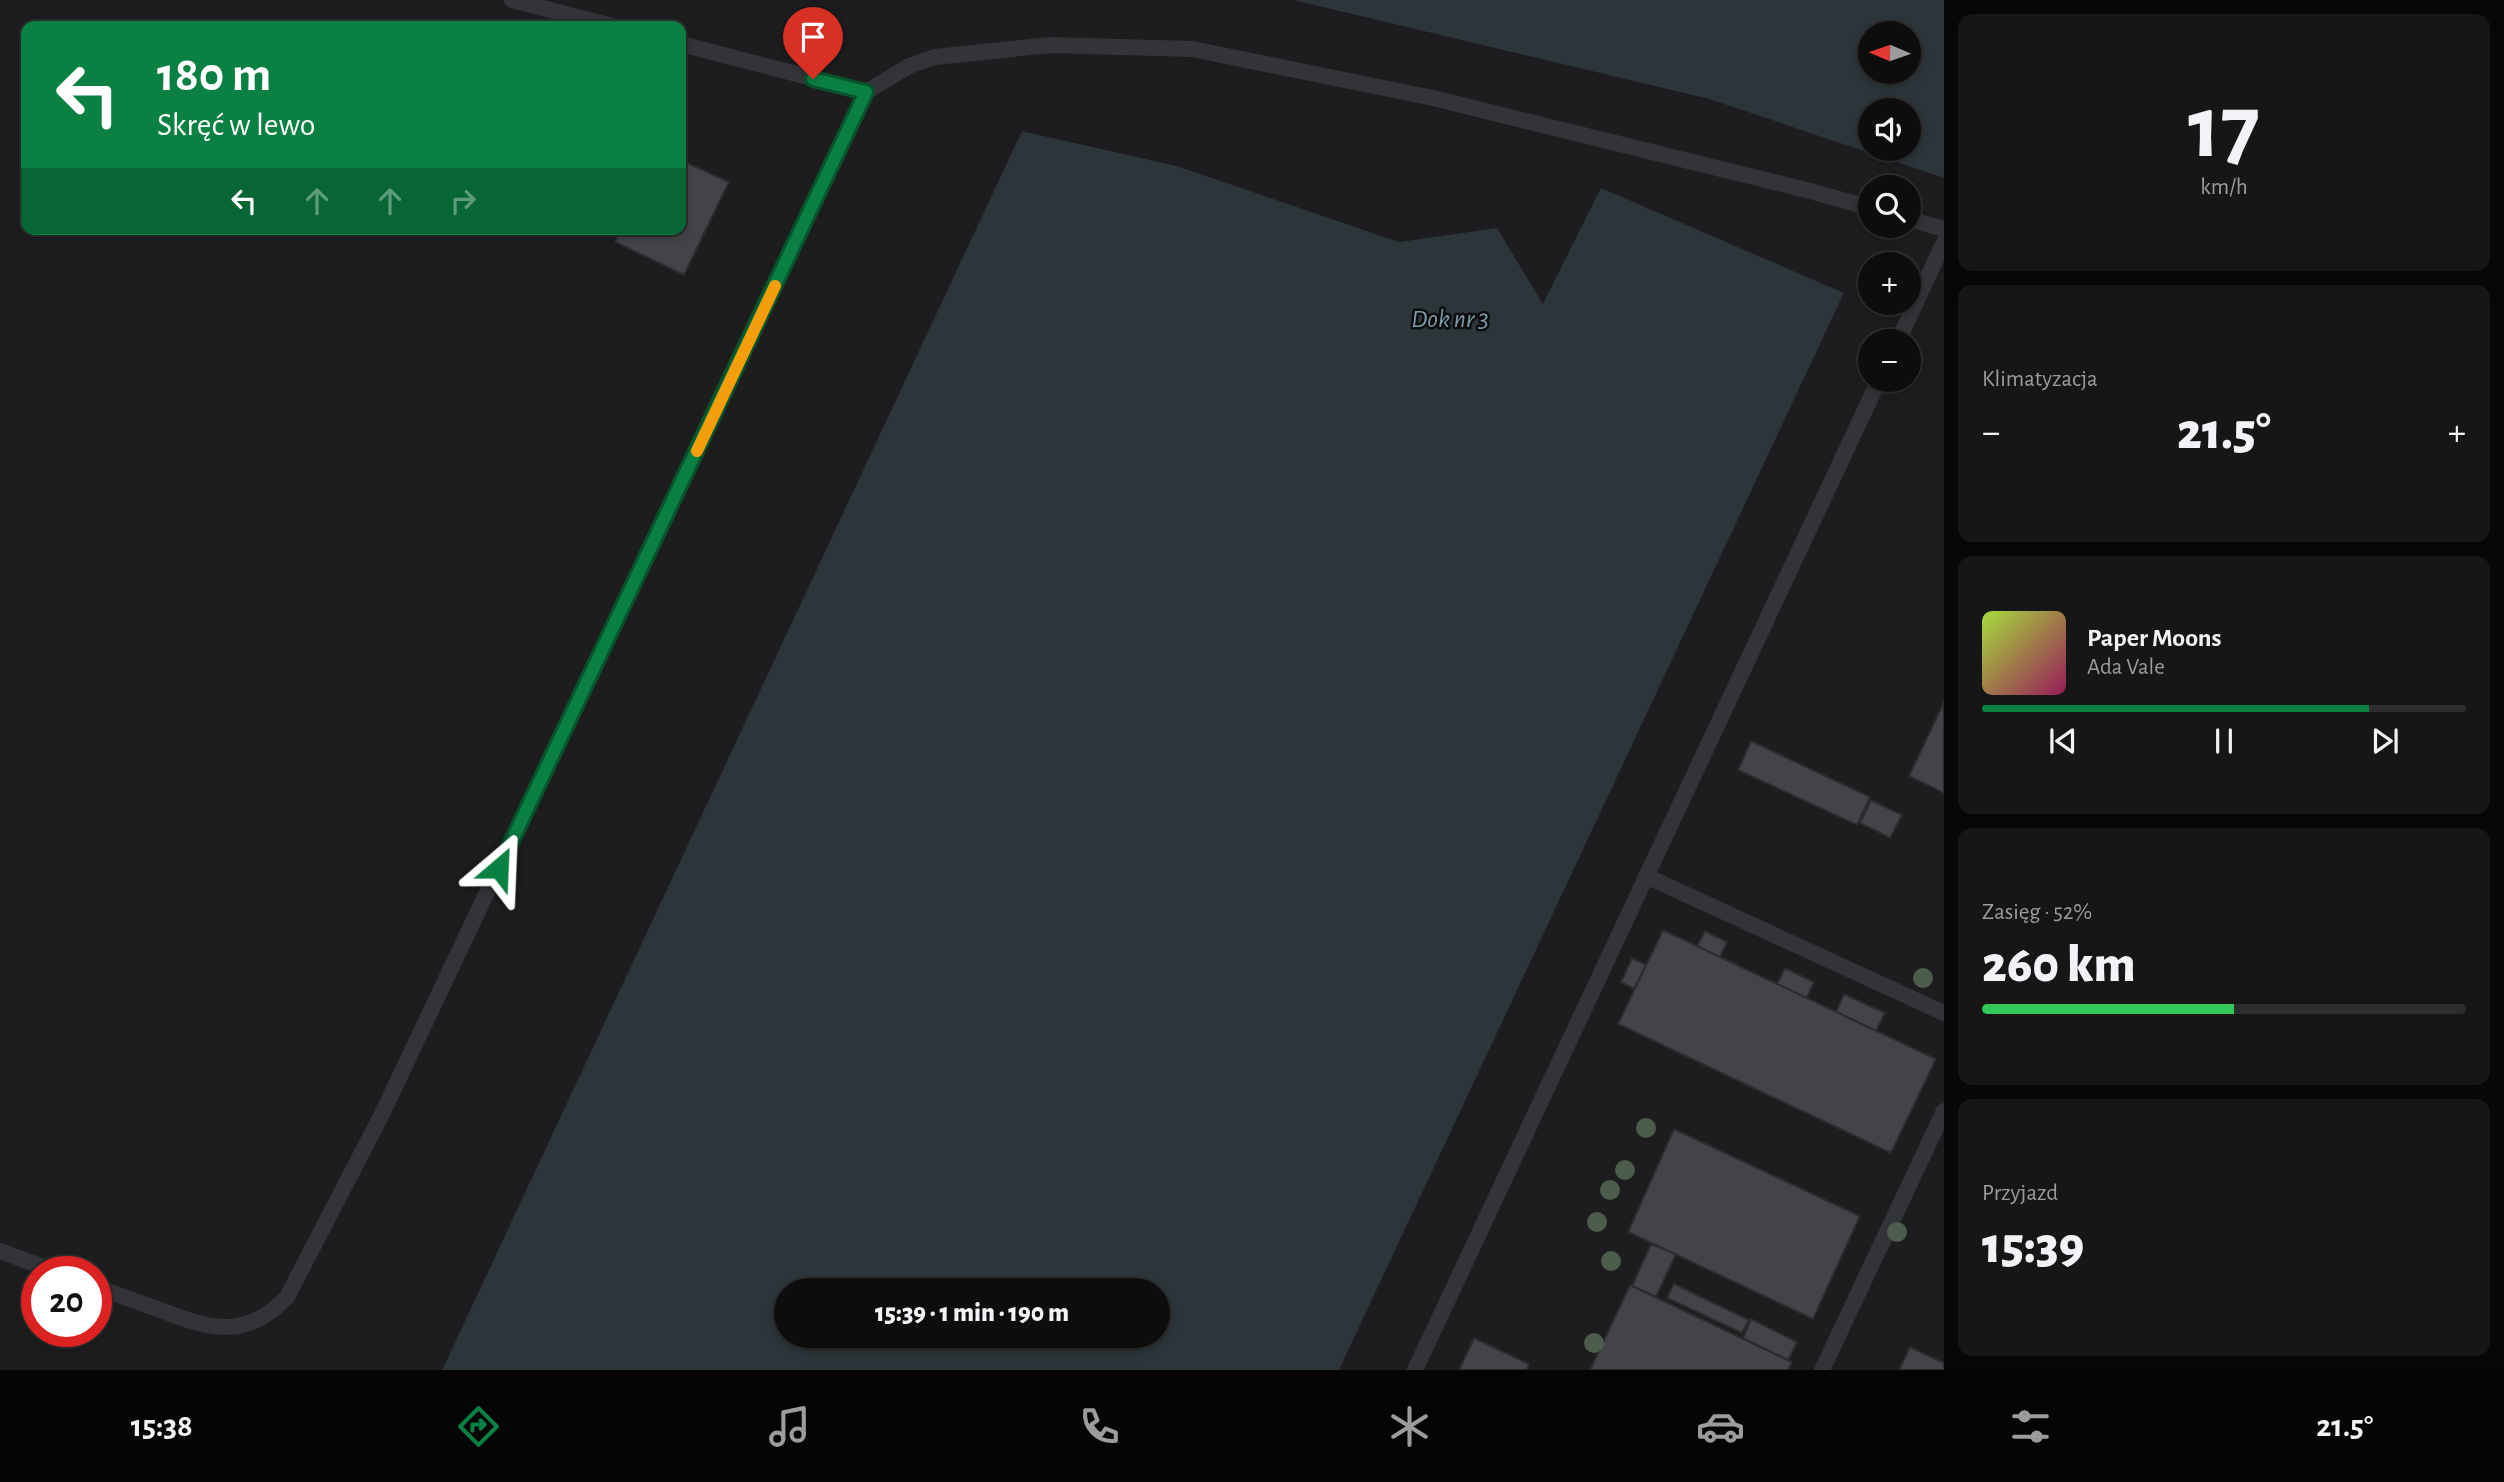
<!DOCTYPE html>
<html lang="pl">
<head>
<meta charset="utf-8">
<style>
	body { margin:0; font-family:"Alegreya Sans",sans-serif; background:#161617; color:#f1f3f6; height:100vh; display:flex; flex-direction:column; font-size:26px; white-space:nowrap }
	* { box-sizing:border-box; margin:0 }
	p { font-size:23px; color:#9a9c9e }
	.icon { flex:none; width:38px; height:38px; fill:none; stroke:currentColor; stroke-width:2; stroke-linecap:round; stroke-linejoin:round }
	.map { position:relative; flex:1; overflow:hidden }
	.sheet { display:flex; flex-direction:column; gap:14px; padding:14px; background:#070708; width:560px }
	.sheet>* { flex:none }
	.hud { position:absolute; left:21px; top:21px; width:665px; height:214px; border-radius:14px; box-shadow:0 4px 10px #0003,0 0 0 2px #2d2d2e; background:#0b8043; color:#fff; overflow:hidden }
	.needle { width:46px; rotate:272deg }
	.tools { position:absolute; left:1858px; top:21px; display:grid; gap:14px }
	.tools a { display:grid; place-items:center; width:63px; height:63px; border-radius:50%; background:#0d0d0e; box-shadow:0 4px 10px #0003,0 0 0 2px #2d2d2e; font-size:35px }
	.speed { position:absolute; left:21px; top:1256px; display:flex; gap:14px; font-size:35px; font-weight:700; text-align:center }
	.speed>* { display:grid; place-content:center; width:91px; height:91px; border-radius:50%; background:#0d0d0e; box-shadow:0 4px 10px #0003,0 0 0 2px #2d2d2e; line-height:1 }
	.speed .limit { border:10px solid #d22; background:#fff; color:#111 }
	.pin { position:absolute; display:grid; place-items:center; width:60px; height:60px; color:#fff; margin:-72px -30px; border-radius:50% 50% 50% 0; rotate:-45deg; box-shadow:0 0 7px #0007 }
	.pin .icon { rotate:45deg }
	.me { position:absolute; width:77px; margin:-38px; rotate:26deg; stroke-linejoin:round; filter:drop-shadow(0 0 5px #0008) }
	.turn { display:flex; align-items:center; gap:24px; height:147px; padding:0 21px; font-size:32px }
	.turn .icon { width:91px; height:91px; stroke-width:2.5 }
	.turn b { display:block; font-size:49px; line-height:60px }
	.lanes { display:flex; align-items:center; height:66px; padding:0 21px; background:#0003; justify-content:center; gap:35px; direction:ltr }
	.lanes .off { opacity:.35 }
	.big { font-size:52px; font-weight:800; line-height:1.1 }
	.sheet .card { flex:1; display:flex; flex-direction:column; justify-content:center; gap:10px; min-width:0; padding:0 24px; border-radius:14px; background:#161617 }
	.sheet .dial { align-items:center; gap:0 }
	.dial b { font-size:91px; line-height:1 }
	.song { display:flex; align-items:center; gap:21px }
	.cover { width:84px; height:84px; border-radius:10px; background:linear-gradient(135deg,hsl(80 70% 55%),hsl(330 70% 35%)) }
	.played { height:7px; border-radius:4px; background:linear-gradient(90deg,#0b8043 80%,#2d2d2e 80%) }
	.keys { display:flex; justify-content:space-around; direction:ltr }
	.heat { display:flex; justify-content:space-between; align-items:center; font-size:38px; direction:ltr }
	.charge { height:10px; border-radius:5px; background:linear-gradient(90deg,#34c759 52%,#2d2d2e 0) }
	.trip { position:absolute; left:774px; top:1278px; width:396px; height:70px; border-radius:35px; background:#0d0d0e; box-shadow:0 4px 10px #0003,0 0 0 2px #2d2d2e; font-weight:800; line-height:70px; text-align:center }
	.tab-bar { display:flex; height:112px; justify-content:space-around; align-items:center; background:#050506; color:#9a9c9e }
	.tab-bar .icon { width:49px; height:49px }
	.tab-bar .current { color:#0b8043 }
	.tab-bar b { font-size:32px; color:#f1f3f6 }
	main { display:flex; flex:1; min-height:0 }
	.map>svg:first-child { display:block }
	.built { fill:#1d1d1f; fill-rule:evenodd }
	.water { fill:#2c353a; fill-rule:evenodd }
	.building { fill:#434448; stroke:#2b2c2e; stroke-width:2 }
	.lines { fill:none; stroke-linecap:round; stroke-linejoin:round }
	.service { stroke:#333437; stroke-width:16 }
	.tree { fill:#4d5d4c }
	.route-casing { stroke:#07532c; stroke-width:18 }
	.route { stroke:#0b8043; stroke-width:12 }
	.slow { stroke:#f59e0b; stroke-width:12 }
	.labels { text-anchor:middle; dominant-baseline:central; stroke-width:5; stroke-linejoin:round; paint-order:stroke }
	.water-label { font-size:26px; font-style:italic; fill:#7d9bab; stroke:#0c0c0d }
</style>
</head>
<body>
<main>
<div class="map">
<svg width="1944" height="1370" viewBox="0 0 1944 1370">
	<rect width="100%" height="100%" fill="#111112"/>
	<path class="built" d="M0,0H1293L1709,99L1944,178V1370H1339L1844,293L1543,304L1497,228L1399,242L1177,166L1023,131L442,1370H0ZM26,26H681V229H26ZM1871,187H1909V226H1871ZM1871,264H1909V303H1871ZM1871,341H1909V380H1871ZM37,1272H96V1332H37Z"/>
	<path class="water" d="M1293,0H1944V178L1709,99ZM1871,33H1909V72H1871ZM1871,110H1909V149H1871Z
		M1022,131L1177,166L1399,242L1497,228L1543,304L1601,188L1844,293L1339,1370H442ZM786,1290H1157V1335H786Z"/>
	<path class="building" d="M681,160L729,182L684,275L615,242L621,229H681Z
		M1944,702V793L1909,776Z
		M1751,741L1870,797L1857,825L1738,770Z
		M1871,800L1902,815L1890,838L1860,823Z
		M1663,930L1936,1059L1891,1153L1618,1024Z
		M1705,931L1727,942L1720,957L1697,946Z
		M1632,958L1646,965L1634,989L1621,982Z
		M1785,968L1814,982L1807,998L1777,984Z
		M1844,994L1885,1013L1876,1031L1836,1012Z
		M1674,1129L1860,1216L1813,1319L1628,1232Z
		M1651,1244L1676,1254L1656,1297L1632,1286Z
		M1674,1284L1749,1320L1742,1333L1667,1298Z
		M1630,1285L1792,1362L1788,1370H1590Z
		M1751,1319L1797,1342L1788,1360L1743,1338Z
		M1474,1338L1529,1364L1527,1370H1459Z
		M1910,1347L1944,1363V1370H1899Z"/>
	<g class="lines">
		<path class="service" d="M512,0L612,26
			M681,44L866,92
			M1909,219L1944,229
			M1898,341L1944,242
			M1646,876L1944,1013
			M0,1251L57,1272
			M96,1287C118,1295 141,1303 163,1311C212,1330 247,1339 287,1297L381,1116L866,92L909,66L935,57L1050,45L1192,49L1433,98L1810,191L1871,208
			M1415,1370L1879,380
			M1822,1370L1944,1111"/>
	</g>
	<g class="tree">
		<circle cx="1923" cy="978" r="10"/>
		<circle cx="1646" cy="1128" r="10"/>
		<circle cx="1625" cy="1170" r="10"/>
		<circle cx="1610" cy="1190" r="10"/>
		<circle cx="1597" cy="1222" r="10"/>
		<circle cx="1897" cy="1232" r="10"/>
		<circle cx="1611" cy="1261" r="10"/>
		<circle cx="1594" cy="1343" r="10"/>
	</g>
	<g class="lines">
		<defs>
			<path id="route" d="M499,868L866,92L813,79"/>
		</defs>
		<use href="#route" class="route-casing"/>
		<use href="#route" class="route"/>
		<path class="slow" d="M697,451L775,286"/>
	</g>
	<g class="labels">
		<g class="water-label">
			<text x="1450" y="319">Dok nr 3</text>
		</g>
	</g>
</svg>
<div class="tools">
<a><svg class="needle" viewBox="-14 -14 28 28"><path d="M0-13l5 13h-10z" fill="#e53935"/><path d="M0 13l5-13h-10z" fill="#9a9c9e"/></svg></a>
<a><svg class="icon" aria-label="sound" viewBox="0 0 24 24"><path d="M4 9h4l5-4v14l-5-4H4zM17 9q2 3 0 6"/></svg></a>
<a><svg class="icon" aria-label="search" viewBox="0 0 24 24"><circle cx="10" cy="10" r="6"/><path d="M15 15l6 6"/></svg></a>
<a>+</a>
<a>−</a>
</div>
<div class="speed"><div class="limit">20</div></div>
<div class="pin" style="left:813px;top:79px;background:#d93025"><svg class="icon" aria-label="arrive" viewBox="0 0 24 24"><path d="M6 21V4h12l-3 4 3 4H6"/></svg></div>
<svg class="me" style="left:499px;top:868px" viewBox="-20 -20 40 40"><path d="M0-17L14 15 0 8-14 15z" fill="#0b8043" stroke="#fff" stroke-width="4"/></svg>
<div class="trip">15:39 · 1 min · 190 m</div>
<div class="hud">
<div class="turn"><svg class="icon" aria-label="left" viewBox="0 0 24 24"><path d="M17 20v-9H6M10 6l-5 5 5 5"/></svg><div><b>180 m</b>Skręć w lewo</div></div>
<div class="lanes"><svg class="icon" aria-label="left" viewBox="0 0 24 24"><path d="M17 20v-9H6M10 6l-5 5 5 5"/></svg><svg class="icon off" aria-label="ahead" viewBox="0 0 24 24"><path d="M12 20V5M6 11l6-6 6 6"/></svg><svg class="icon off" aria-label="ahead" viewBox="0 0 24 24"><path d="M12 20V5M6 11l6-6 6 6"/></svg><svg class="icon off" aria-label="right" viewBox="0 0 24 24"><path d="M7 20v-9h11M14 6l5 5-5 5"/></svg></div>
</div>
</div>
<section class="sheet">
<div class="card dial"><b>17</b><p>km/h</p></div>
<div class="card"><p>Klimatyzacja</p>
<div class="heat"><a>−</a><b class="big">21.5°</b><a>+</a></div>
</div>
<div class="card">
<div class="song"><i class="cover"></i><div><b>Paper Moons</b><p>Ada Vale</p></div></div>
<div class="played"></div>
<div class="keys"><svg class="icon" aria-label="previous" viewBox="0 0 24 24"><path d="M18 5L8 12l10 7zM5 5v14"/></svg><svg class="icon" aria-label="pause" viewBox="0 0 24 24"><path d="M8 5v14M16 5v14"/></svg><svg class="icon" aria-label="next" viewBox="0 0 24 24"><path d="M6 5l10 7-10 7zM19 5v14"/></svg></div>
</div>
<div class="card"><p>Zasięg · 52%</p><b class="big">260 km</b><div class="charge"></div></div>
<div class="card"><p>Przyjazd</p><b class="big">15:39</b></div>
</section>
</main>
<nav class="tab-bar">
<b>15:38</b>
<svg class="icon current" aria-label="directions" viewBox="0 0 24 24"><path d="M12 3l9 9-9 9-9-9zM9 14v-3h6M13 9l2 2-2 2"/></svg>
<svg class="icon" aria-label="music" viewBox="0 0 24 24"><path d="M9 18V5l10-2v13"/><circle cx="6" cy="18" r="3"/><circle cx="16" cy="16" r="3"/></svg>
<svg class="icon" aria-label="phone" viewBox="0 0 24 24"><path d="M5 4h4l2 5-3 2q2 4 5 5l2-3 5 2v4C11 20 4 13 5 4z"/></svg>
<svg class="icon" aria-label="climate" viewBox="0 0 24 24"><path d="M12 3v18M4 7l16 10M4 17L20 7"/></svg>
<svg class="icon" aria-label="car" viewBox="0 0 24 24"><path d="M5 17H2v-5l4-1 3-4h7l3 4 3 1v5h-3M9 17h6M6 11h13"/><circle cx="7" cy="17" r="2"/><circle cx="17" cy="17" r="2"/></svg>
<svg class="icon" aria-label="filters" viewBox="0 0 24 24"><path d="M4 7h16M4 17h16"/><circle cx="9" cy="7" r="2"/><circle cx="15" cy="17" r="2"/></svg>
<b>21.5°</b>
</nav>
</body>
</html>
